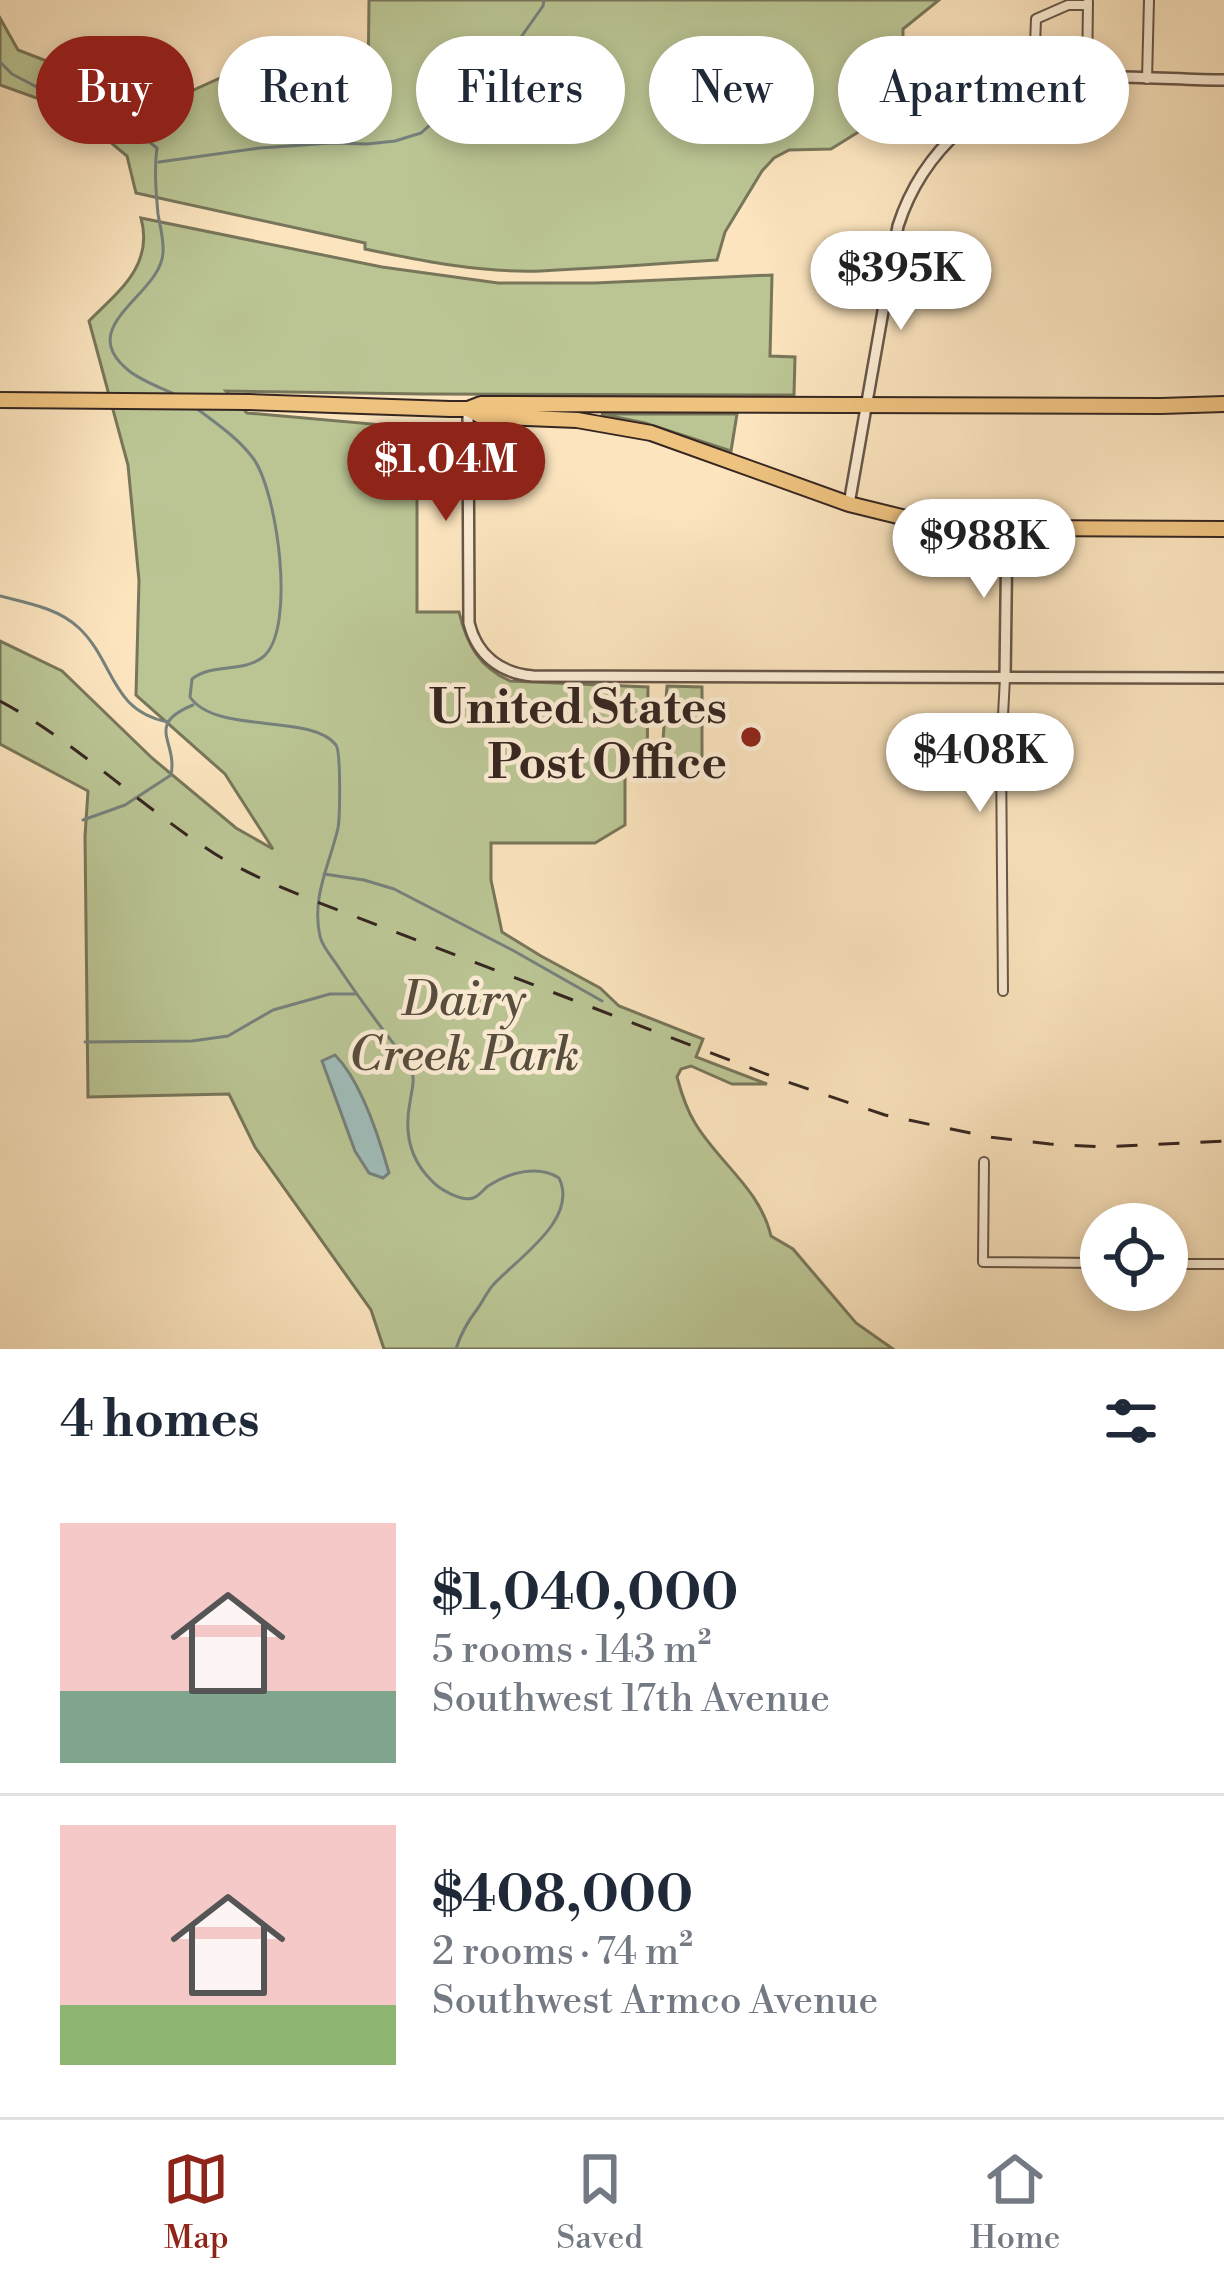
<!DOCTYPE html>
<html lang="en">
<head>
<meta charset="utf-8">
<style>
	:root { --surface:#fff; --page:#f6f6f7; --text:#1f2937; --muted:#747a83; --line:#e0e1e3; --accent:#8f2418 }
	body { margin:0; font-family:"Libre Bodoni",serif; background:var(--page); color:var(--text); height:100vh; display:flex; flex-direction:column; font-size:45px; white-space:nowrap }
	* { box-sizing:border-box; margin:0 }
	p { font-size:39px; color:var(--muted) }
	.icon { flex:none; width:66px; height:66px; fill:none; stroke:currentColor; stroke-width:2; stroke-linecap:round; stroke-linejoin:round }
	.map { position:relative; height:1349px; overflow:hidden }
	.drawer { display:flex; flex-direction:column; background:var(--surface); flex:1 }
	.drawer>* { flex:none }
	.guide { position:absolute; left:36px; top:36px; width:1152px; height:108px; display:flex; gap:24px }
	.tools { position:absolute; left:1080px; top:1203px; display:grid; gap:24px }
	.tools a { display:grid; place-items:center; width:108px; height:108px; border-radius:50%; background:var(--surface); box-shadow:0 6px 18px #0003; font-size:60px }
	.price { position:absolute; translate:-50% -102px; padding:0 27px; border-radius:42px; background:#fff; color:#222; font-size:39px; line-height:78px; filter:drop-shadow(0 3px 6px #0008) }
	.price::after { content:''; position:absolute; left:50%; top:72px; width:36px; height:27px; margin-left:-18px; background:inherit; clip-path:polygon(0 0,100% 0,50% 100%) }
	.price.selected { background:var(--accent); color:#fff }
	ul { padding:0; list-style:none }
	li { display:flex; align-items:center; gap:36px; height:300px; padding:0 60px }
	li+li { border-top:3px solid var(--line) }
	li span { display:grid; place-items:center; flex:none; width:336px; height:240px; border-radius:0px; color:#555 }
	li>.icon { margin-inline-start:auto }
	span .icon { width:144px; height:144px; fill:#fffc; stroke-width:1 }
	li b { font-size:51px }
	h2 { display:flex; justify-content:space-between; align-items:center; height:144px; padding:0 60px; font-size:51px }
	.chip { padding:0 42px; border-radius:54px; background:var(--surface); box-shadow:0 6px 18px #0003; font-size:42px; line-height:108px }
	.chip.selected { background:var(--accent); color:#fff }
	.tabs { display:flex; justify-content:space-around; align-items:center; height:168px; border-top:3px solid var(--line); background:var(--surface); font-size:33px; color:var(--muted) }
	.tabs a { display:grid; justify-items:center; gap:6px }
	.tabs .selected { color:var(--accent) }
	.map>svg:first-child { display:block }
</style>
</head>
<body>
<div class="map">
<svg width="1224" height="1349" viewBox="0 0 1224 1349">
	<rect width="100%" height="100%" fill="#fbe4be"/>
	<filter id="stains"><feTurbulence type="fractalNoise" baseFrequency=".00167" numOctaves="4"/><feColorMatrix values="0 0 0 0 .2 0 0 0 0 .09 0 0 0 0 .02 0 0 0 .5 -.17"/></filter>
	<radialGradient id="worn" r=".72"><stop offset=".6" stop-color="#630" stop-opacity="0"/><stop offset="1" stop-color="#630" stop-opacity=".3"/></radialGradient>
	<!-- green -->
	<path fill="#bbc594" stroke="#78765a" stroke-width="3" d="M369,0h570l-36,29v33h-18v13l91,1v11h30l-64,47 -82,-3 -29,18 -42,1 -15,8 -12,13 -37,61 -8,28c-59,4 -119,8 -176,11 -59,2 -119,-10 -176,-22v-6l-229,-50 -9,-37 -54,-45 -73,-26v-67l18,32 57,22 31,15 72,10 51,-23 22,3 52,20 47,-1 18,-7z
		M141,218l241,49 116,16h97l177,-8 -2,81 25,1 -1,38 -370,-1 -198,-3 21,22 170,15v184h42c8,33 20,55 51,69l138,6 -1,80h-22v58l-30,18h-104v37l11,52 39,24 59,32 19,18 84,33 -7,18 71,27h-35l-41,-18 -10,3 -4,8c4,15 10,33 18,46 24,40 65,66 76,113l22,13 63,74 37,26h-509l-13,-39 -116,-163 -26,-53 -141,3 -3,-261 3,-45 -88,-47v-103l62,30 90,87 84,70 37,21 -48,-75 -89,-79 3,-115 -11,-115 -39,-144c30,-30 65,-56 52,-103z
		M601,414h136l-6,37 -86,-28z
		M667,686l35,1v80h-41z"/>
	<!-- water -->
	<path fill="#a0bdb9" stroke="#76817c" stroke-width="3" d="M335,1055c26,26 44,82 54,118l-6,5 -14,-5 -14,-22 -33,-90z"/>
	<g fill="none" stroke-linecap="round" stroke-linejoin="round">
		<!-- stream -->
		<path stroke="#76817c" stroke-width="3" d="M0,62l12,12 40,21 73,28 32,25c-3,21 -1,44 1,66 2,12 6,26 5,38 -1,43 -90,73 -35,118 13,11 34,18 50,26
			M159,162l101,-14 72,-5 35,1 28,-3 26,-8 46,-41 12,-18 35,-27 29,-41 1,-6
			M196,408c20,15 42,30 57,50 24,32 44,171 10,199 -20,16 -51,6 -71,22l-2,18c26,38 122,16 146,48 5,7 4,72 2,83 -8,36 -27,69 -18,108 2,11 13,22 19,32 22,33 46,65 71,97 6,13 2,23 0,37 -6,30 -1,56 21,78 8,9 30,22 42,18 6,-2 10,-8 15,-12 20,-13 50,-22 71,-8 20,41 -41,80 -65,106 -7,7 -10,16 -16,24 -10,13 -17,24 -22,41
			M0,596c27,7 58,12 79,32 36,34 31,83 89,94
			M83,820l42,-15 46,-30c7,-34 -27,-50 22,-70
			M324,874l40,6 30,9 120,62 88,50
			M85,1042l107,-1 36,-5 45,-26 57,-16h25"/>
		<defs>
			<path id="minor" d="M986,76l21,2 10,16
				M1087,78l1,-76
				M1147,79l2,-79
				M1038,87l-4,-17 2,-51 32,-14h20
				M1003,991l-2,-239 4,-74
				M984,1162l-1,100 118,1
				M1167,1264h57"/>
			<path id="tertiary" d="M468,409l1,214c8,32 31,50 64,53l691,2
				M849,504l49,-278c24,-75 88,-134 167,-146 52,-7 107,0 159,0
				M1005,678l2,-150"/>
			<path id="trunk" d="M0,400l249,2 201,7h18l13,-5 680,2 63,-2
				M468,409l13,7 96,4 74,13 198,71 69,17 89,7 217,1"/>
		</defs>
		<!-- minor casing -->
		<use href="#minor" stroke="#675648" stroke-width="12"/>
		<!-- tertiary casing -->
		<use href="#tertiary" stroke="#675648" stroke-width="14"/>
		<!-- trunk casing -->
		<use href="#trunk" stroke="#362621" stroke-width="18"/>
		<!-- minor -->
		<use href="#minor" stroke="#fcedd5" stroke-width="8"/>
		<!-- tertiary -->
		<use href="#tertiary" stroke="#fcedd5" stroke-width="9"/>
		<!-- trunk -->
		<use href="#trunk" stroke="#eec27f" stroke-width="14"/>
		<!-- rail -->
		<path stroke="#362621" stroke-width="3" stroke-dasharray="21 21" stroke-linecap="butt" d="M0,701c76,41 139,104 212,151 31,20 66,34 100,48l467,179 106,36 104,22 61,7 53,3 121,-6"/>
	</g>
	<!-- markers -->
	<circle fill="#8f2418" stroke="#fcedd5" stroke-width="4.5" cx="751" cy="737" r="12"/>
	<g text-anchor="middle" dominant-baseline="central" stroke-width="9" stroke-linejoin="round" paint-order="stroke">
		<!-- poi labels -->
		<g font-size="48" font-weight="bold" fill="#362621" stroke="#fcedd5" text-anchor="end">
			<text x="727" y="709">United States<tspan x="727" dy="55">Post Office</tspan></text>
		</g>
		<!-- park labels -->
		<g font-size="48" font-style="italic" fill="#574e3e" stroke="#fcedd5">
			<text x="464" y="1001">Dairy<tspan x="464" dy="55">Creek Park</tspan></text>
		</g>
	</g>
	<rect width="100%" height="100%" filter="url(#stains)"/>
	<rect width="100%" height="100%" fill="url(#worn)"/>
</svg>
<div class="tools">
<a><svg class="icon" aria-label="locate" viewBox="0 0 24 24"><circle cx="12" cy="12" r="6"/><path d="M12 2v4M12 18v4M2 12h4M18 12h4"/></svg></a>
</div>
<b class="price" style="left:901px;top:333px">$395K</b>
<b class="price selected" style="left:446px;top:524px">$1.04M</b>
<b class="price" style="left:984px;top:601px">$988K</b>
<b class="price" style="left:980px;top:815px">$408K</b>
<div class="guide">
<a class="chip selected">Buy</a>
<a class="chip">Rent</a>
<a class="chip">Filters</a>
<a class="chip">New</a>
<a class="chip">Apartment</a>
</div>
</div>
<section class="drawer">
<h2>4 homes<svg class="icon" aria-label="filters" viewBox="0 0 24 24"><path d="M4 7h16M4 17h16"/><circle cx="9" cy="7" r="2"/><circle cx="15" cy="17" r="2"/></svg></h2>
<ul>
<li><span style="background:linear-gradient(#f6c9c9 70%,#7fa58c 0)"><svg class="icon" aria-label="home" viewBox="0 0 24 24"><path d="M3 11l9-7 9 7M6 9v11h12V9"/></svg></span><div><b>$1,040,000</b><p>5 rooms · 143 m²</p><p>Southwest 17th Avenue</p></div></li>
<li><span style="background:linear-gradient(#f6c9c9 75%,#8fb573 0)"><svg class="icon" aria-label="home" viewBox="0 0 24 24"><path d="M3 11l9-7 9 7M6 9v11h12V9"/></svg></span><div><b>$408,000</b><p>2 rooms · 74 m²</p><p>Southwest Armco Avenue</p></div></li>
</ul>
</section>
<nav class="tabs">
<a class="selected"><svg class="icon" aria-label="map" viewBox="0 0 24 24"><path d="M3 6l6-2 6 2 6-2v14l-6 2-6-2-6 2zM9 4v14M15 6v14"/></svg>Map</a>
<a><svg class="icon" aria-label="saved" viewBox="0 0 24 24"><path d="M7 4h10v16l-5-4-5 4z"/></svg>Saved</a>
<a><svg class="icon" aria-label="home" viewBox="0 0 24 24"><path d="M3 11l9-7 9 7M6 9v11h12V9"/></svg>Home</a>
</nav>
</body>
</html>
